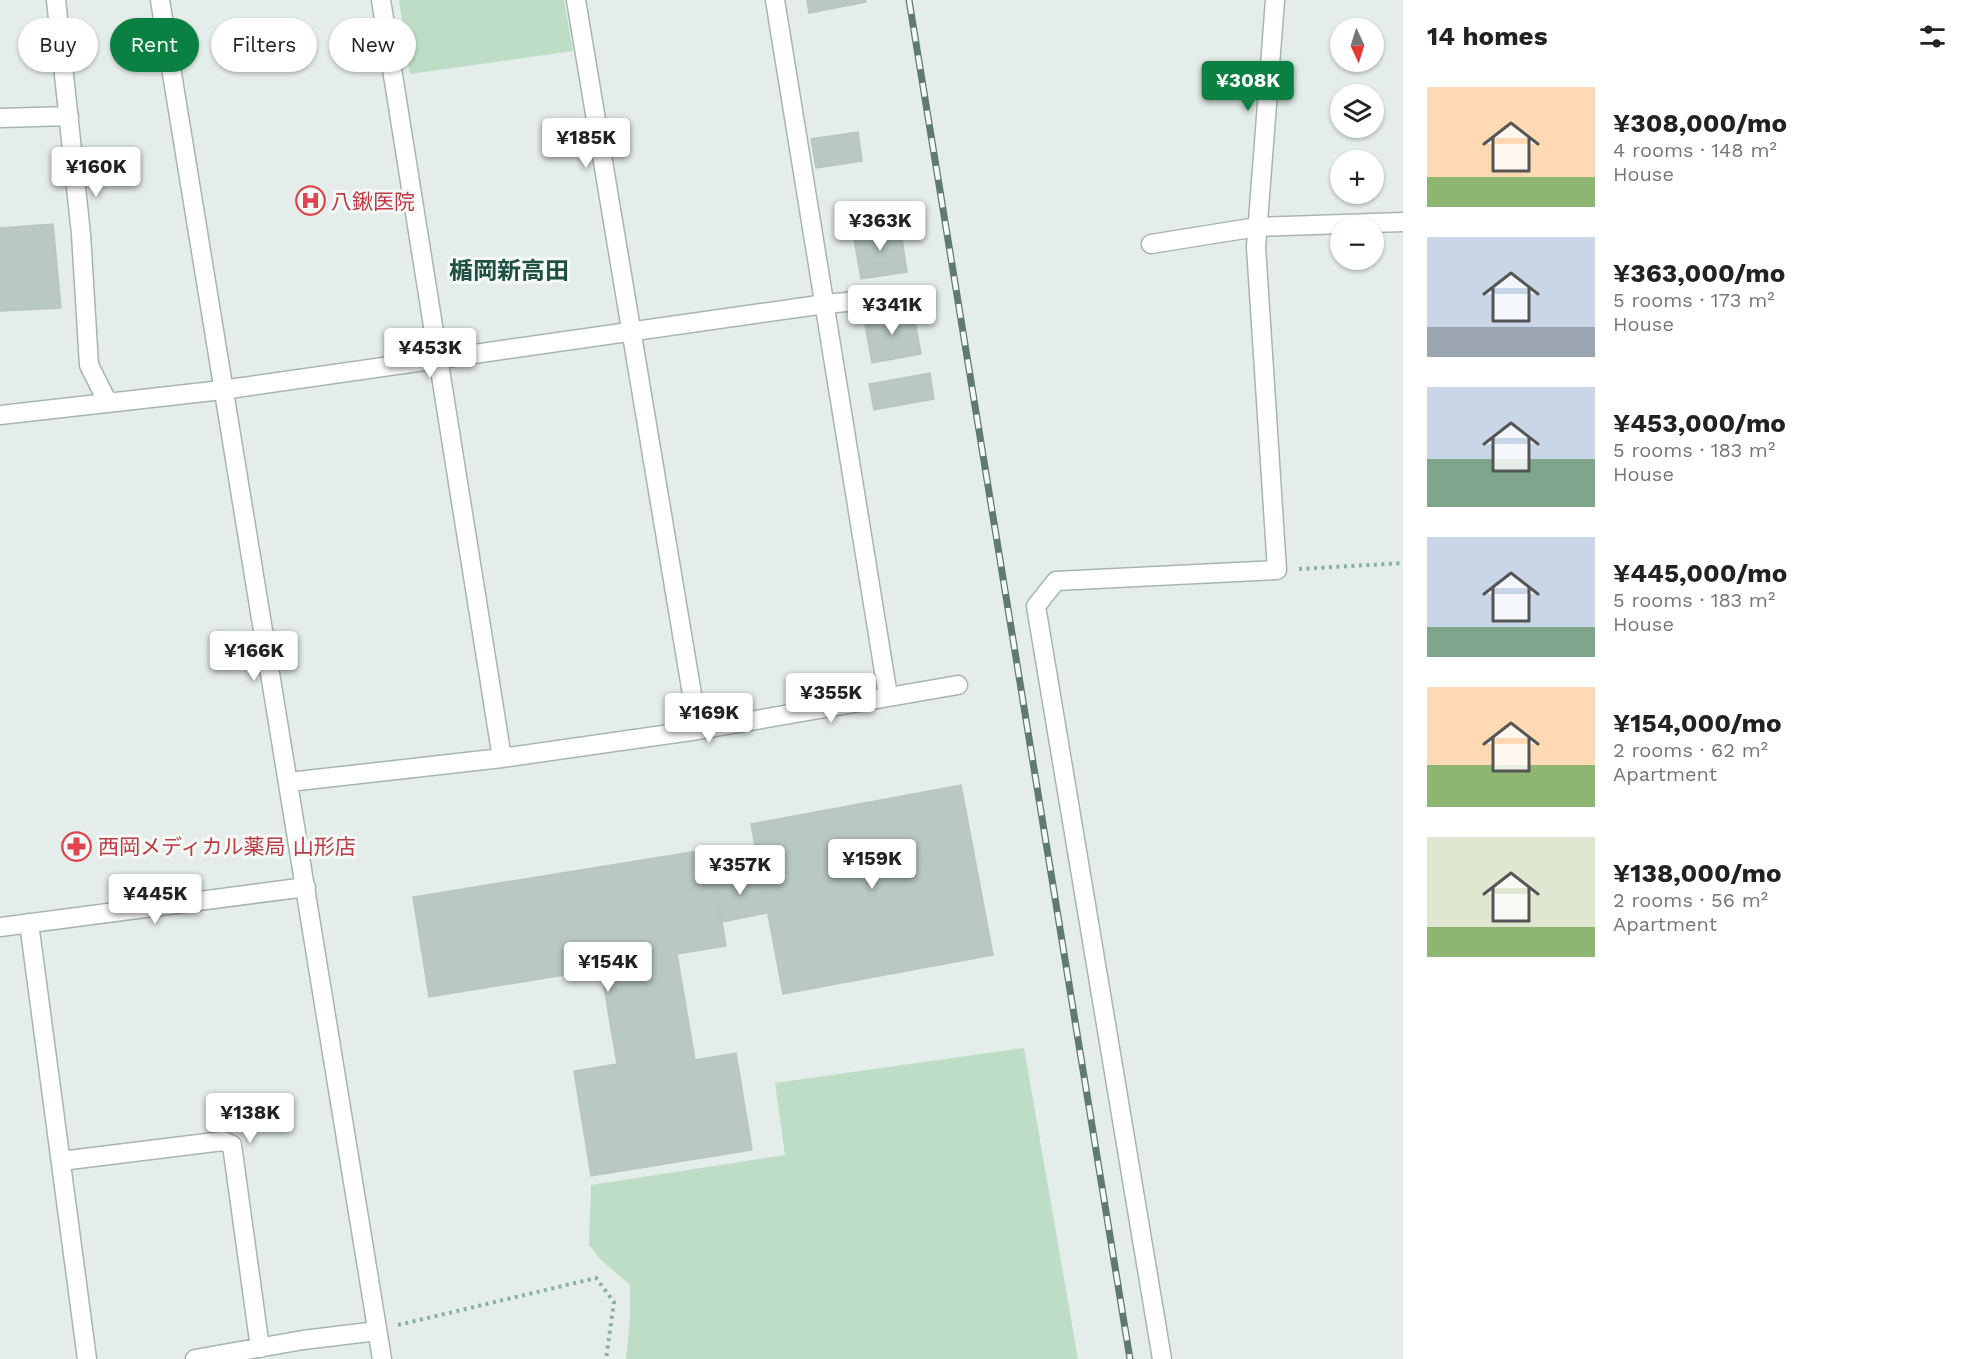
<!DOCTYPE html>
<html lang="en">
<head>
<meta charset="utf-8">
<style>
	:root { --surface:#fff; --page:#f2f2f2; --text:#222; --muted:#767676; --accent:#0b8043 }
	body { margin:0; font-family:"Work Sans","Noto Sans JP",sans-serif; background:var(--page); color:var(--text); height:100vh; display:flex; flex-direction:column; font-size:22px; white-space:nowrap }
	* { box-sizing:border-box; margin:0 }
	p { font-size:20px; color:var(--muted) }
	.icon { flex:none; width:33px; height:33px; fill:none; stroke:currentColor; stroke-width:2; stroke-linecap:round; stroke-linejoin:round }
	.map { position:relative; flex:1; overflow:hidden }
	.side { display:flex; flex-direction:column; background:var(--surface); width:570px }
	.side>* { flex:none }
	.top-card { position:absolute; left:18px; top:18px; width:570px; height:54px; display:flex; gap:12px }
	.needle { width:39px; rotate:176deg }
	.controls { position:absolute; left:1330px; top:18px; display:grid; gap:12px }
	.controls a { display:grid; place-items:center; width:54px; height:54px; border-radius:50%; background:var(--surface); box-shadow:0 2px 4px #0004; font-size:30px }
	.price { position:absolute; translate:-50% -51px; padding:0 14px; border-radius:6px; background:#fff; color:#222; font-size:20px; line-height:39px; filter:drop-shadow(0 2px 3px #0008) }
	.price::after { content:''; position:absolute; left:50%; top:36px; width:18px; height:14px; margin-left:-9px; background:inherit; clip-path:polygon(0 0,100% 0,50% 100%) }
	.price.selected { background:var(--accent); color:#fff }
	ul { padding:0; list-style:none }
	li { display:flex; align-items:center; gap:18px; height:150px; padding:0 24px }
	li span { display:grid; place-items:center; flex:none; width:168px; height:120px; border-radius:0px; color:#555 }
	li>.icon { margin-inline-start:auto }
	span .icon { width:72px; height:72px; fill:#fffc; stroke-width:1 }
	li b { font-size:26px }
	h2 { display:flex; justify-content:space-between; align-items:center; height:72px; padding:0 24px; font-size:26px }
	.pill { padding:0 21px; border-radius:27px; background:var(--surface); box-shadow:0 2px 4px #0004; font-size:21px; line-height:54px }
	.pill.selected { background:var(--accent); color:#fff }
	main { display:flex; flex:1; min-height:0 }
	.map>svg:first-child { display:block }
</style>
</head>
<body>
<main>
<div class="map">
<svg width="1403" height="1359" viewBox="0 0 1403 1359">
	<rect width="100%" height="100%" fill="#e4ede9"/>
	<!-- green -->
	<path fill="#beddc6" d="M399,0h165l9,51 -163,23z
		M1024,1048l54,311h-452l4,-41v-33l-30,-26 -11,-14 2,-60 194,-30 -10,-72z"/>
	<!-- building -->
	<path fill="#b9c8c2" stroke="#b7c7c0" stroke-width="1.5" d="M807,0h58l1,2 -57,11z
		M858,132l4,29 -46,7 -5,-29z
		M53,224l8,84 -61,3v-83z
		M900,226l7,46 -46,7 -8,-46z
		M913,310l8,44 -49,9 -8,-44z
		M930,373l4,26 -60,11 -5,-26z
		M961,785l32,170 -210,39 -32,-170z
		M710,849l16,97 -49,8 18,106 41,-7 16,97 -161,26 -17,-105 43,-7 -16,-95 -172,28 -16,-100z
		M759,869l8,44 -46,9 -7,-44z"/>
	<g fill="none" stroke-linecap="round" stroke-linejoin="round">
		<defs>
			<path id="minor" d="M56,0l25,234 8,131 19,38
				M381,0l121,758
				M775,0l113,696
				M0,118l69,-2
				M1151,244l106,-17 146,-5
				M0,415l222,-25 603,-86 85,-8
				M698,730l260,-45
				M289,782l213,-24 196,-28 -122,-730
				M29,923l58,436
				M0,927l306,-40
				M61,1161l162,-20 9,4 28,203
				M195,1359l108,-19 74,-9
				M1162,1359l-126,-753 20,-25 221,-11 -21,-323 19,-247"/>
			<path id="tertiary" d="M160,0l222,1359"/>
		</defs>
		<!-- minor casing -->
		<use href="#minor" stroke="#a7b5b0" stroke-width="21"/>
		<!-- tertiary casing -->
		<use href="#tertiary" stroke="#a7b5b0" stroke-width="21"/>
		<!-- path -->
		<path stroke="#86b0a2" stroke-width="4" stroke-dasharray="3 4.5" stroke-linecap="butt" d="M1299,569l104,-6
			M398,1325l198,-47 18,24 -8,57"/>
		<!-- minor -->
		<use href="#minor" stroke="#fff" stroke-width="18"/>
		<!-- tertiary -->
		<use href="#tertiary" stroke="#fff" stroke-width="18"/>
		<defs>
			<path id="rail" d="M909,0l221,1359"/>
		</defs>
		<!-- rail casing -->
		<use href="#rail" stroke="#5f7a72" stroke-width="7"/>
		<!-- rail -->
		<use href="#rail" stroke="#f5faf7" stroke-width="4.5" stroke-dasharray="14" stroke-linecap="butt"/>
	</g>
	<!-- icons -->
	<defs>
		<symbol id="hospital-ring" viewBox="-11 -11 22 22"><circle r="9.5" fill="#f5faf7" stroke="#e0444e" stroke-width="1.5"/><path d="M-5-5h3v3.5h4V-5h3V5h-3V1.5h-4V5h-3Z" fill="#e0444e"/></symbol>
		<symbol id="pharmacy-ring" viewBox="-11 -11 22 22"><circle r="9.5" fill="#f5faf7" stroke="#e0444e" stroke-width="1.5"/><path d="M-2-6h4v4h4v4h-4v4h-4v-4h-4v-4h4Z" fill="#e0444e"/></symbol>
	</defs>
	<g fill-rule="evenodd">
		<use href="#hospital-ring" x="294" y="184" width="33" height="33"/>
		<use href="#pharmacy-ring" x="60" y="830" width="33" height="33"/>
	</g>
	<g text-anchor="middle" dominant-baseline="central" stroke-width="6" stroke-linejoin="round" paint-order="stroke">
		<!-- health labels -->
		<g font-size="21" fill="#be3a42" stroke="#f5faf7" text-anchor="start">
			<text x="331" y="201">八鍬医院</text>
			<text x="98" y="846">西岡メディカル薬局 山形店</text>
		</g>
		<!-- quarter labels -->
		<g font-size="24" font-weight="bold" fill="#205044" stroke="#f5faf7">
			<text x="509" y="271">楯岡新高田</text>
		</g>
	</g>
</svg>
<div class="controls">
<a><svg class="needle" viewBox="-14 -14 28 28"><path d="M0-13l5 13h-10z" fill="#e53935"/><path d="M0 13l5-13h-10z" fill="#767676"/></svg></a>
<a><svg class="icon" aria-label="layers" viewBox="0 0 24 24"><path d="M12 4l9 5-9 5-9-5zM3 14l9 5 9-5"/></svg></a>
<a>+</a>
<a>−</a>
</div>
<b class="price selected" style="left:1248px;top:112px">¥308K</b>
<b class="price" style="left:586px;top:169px">¥185K</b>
<b class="price" style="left:96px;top:198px">¥160K</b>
<b class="price" style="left:880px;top:252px">¥363K</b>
<b class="price" style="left:892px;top:336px">¥341K</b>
<b class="price" style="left:430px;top:379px">¥453K</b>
<b class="price" style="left:254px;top:682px">¥166K</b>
<b class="price" style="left:831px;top:724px">¥355K</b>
<b class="price" style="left:709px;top:744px">¥169K</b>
<b class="price" style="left:872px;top:890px">¥159K</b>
<b class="price" style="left:740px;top:896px">¥357K</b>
<b class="price" style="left:155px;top:925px">¥445K</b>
<b class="price" style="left:608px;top:993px">¥154K</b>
<b class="price" style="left:250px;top:1144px">¥138K</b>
<div class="top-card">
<a class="pill">Buy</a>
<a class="pill selected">Rent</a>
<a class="pill">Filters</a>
<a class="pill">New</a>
</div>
</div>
<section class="side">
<h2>14 homes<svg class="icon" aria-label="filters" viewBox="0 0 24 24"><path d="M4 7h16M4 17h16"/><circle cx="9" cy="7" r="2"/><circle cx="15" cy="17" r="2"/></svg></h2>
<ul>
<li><span style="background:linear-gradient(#ffd9b3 75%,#8fb573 0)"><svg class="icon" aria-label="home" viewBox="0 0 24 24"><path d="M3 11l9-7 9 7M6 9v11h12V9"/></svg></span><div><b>¥308,000/mo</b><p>4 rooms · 148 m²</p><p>House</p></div></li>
<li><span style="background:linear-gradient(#c9d6e8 75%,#9aa5b1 0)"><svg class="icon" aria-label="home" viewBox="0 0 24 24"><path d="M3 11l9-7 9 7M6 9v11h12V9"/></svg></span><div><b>¥363,000/mo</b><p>5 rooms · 173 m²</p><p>House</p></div></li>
<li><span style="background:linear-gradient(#c9d6e8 60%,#7fa58c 0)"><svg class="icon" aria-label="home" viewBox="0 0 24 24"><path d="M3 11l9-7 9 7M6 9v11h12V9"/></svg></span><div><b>¥453,000/mo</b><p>5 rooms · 183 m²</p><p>House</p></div></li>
<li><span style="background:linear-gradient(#c9d6e8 75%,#7fa58c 0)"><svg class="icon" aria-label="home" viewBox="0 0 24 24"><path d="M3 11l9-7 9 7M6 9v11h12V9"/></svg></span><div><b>¥445,000/mo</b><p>5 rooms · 183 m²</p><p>House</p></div></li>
<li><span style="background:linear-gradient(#ffd9b3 65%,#8fb573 0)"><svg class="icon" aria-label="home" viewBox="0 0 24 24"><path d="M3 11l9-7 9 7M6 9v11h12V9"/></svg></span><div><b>¥154,000/mo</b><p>2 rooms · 62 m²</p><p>Apartment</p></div></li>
<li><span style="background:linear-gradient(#dfe7d0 75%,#8fb573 0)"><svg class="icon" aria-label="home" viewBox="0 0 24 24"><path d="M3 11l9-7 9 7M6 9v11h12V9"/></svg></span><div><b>¥138,000/mo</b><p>2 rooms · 56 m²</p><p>Apartment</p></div></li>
</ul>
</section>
</main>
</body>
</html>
